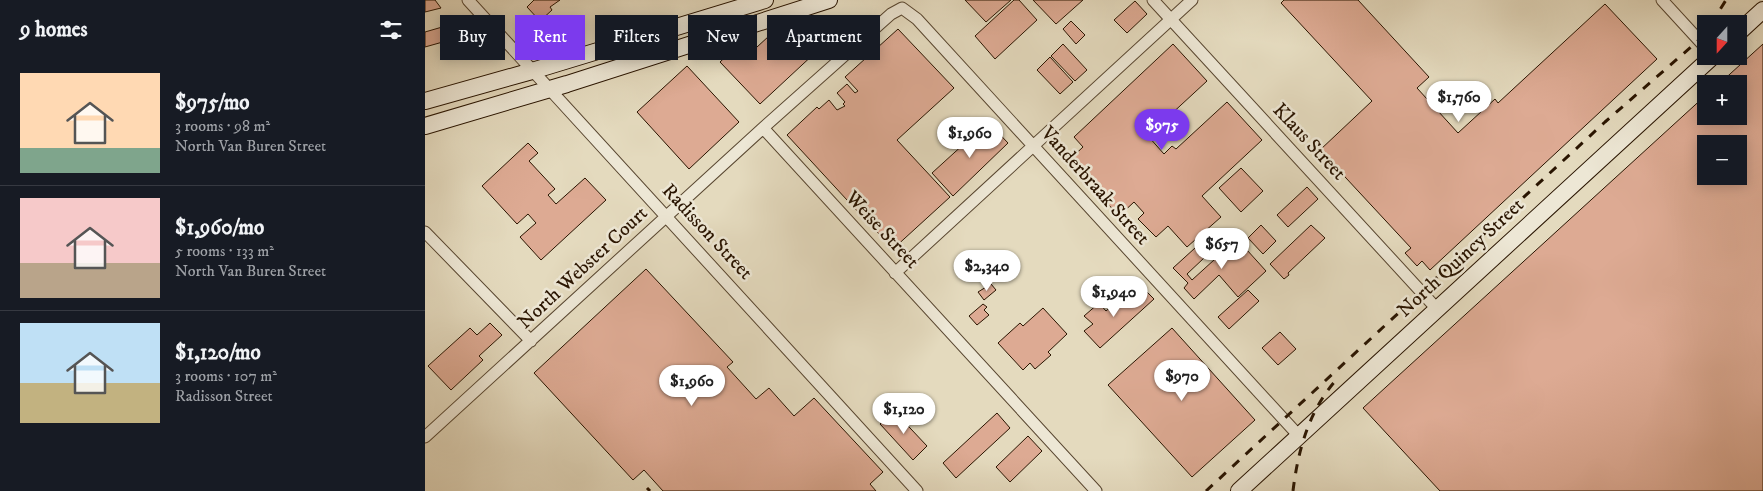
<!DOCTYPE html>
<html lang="en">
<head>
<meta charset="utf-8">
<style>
	:root { --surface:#171b24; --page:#242831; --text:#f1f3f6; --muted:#9ea1a6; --line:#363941; --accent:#7c3aed }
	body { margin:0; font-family:"IM FELL DW Pica",serif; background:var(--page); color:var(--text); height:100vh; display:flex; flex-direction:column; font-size:19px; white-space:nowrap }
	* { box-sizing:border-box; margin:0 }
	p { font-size:16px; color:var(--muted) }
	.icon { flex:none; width:28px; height:28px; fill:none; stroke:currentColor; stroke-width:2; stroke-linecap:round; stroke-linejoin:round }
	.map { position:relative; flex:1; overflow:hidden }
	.details { display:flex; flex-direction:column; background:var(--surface); width:425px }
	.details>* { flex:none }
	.guide { position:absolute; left:15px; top:15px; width:475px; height:45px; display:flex; gap:10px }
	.needle { width:32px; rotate:201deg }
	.buttons { position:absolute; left:1272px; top:15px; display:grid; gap:10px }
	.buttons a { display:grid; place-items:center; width:50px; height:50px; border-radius:0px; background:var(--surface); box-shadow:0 2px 12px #0003; font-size:25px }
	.price { position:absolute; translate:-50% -42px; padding:0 11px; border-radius:18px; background:#fff; color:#222; font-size:16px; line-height:32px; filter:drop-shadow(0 1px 2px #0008) }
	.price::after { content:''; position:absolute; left:50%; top:30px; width:15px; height:11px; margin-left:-8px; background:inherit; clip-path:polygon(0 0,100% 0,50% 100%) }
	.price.current { background:var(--accent); color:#fff }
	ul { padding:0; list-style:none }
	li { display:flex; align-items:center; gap:15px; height:125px; padding:0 20px }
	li+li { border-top:1px solid var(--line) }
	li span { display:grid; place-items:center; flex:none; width:140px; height:100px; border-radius:0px; color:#555 }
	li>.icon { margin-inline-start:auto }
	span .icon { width:60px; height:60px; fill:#fffc; stroke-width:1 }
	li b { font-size:21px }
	h2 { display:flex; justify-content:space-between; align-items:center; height:60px; padding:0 20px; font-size:21px }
	.chip { padding:0 18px; border-radius:0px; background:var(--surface); box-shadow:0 2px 12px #0003; font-size:18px; line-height:45px }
	.chip.current { background:var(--accent); color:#fff }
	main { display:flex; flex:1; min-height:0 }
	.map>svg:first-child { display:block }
</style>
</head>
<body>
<main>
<section class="details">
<h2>9 homes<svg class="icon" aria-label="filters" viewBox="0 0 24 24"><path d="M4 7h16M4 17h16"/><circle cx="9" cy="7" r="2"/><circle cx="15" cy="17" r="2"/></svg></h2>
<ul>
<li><span style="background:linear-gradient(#ffd9b3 75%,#7fa58c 0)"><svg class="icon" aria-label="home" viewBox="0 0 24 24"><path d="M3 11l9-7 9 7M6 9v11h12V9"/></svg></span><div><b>$975/mo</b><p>3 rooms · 98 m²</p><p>North Van Buren Street</p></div></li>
<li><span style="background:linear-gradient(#f6c9c9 65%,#b9a48a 0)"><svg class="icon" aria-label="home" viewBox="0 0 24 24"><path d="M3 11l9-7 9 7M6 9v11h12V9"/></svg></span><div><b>$1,960/mo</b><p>5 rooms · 133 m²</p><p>North Van Buren Street</p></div></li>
<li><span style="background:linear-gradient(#bfe0f5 60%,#c2b280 0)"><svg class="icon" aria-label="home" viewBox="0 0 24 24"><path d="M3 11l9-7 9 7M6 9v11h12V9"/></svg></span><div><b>$1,120/mo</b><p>3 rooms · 107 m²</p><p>Radisson Street</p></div></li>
</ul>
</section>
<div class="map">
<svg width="1338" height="491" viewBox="0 0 1338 491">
	<rect width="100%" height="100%" fill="#e4dabe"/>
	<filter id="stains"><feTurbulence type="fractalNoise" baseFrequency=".004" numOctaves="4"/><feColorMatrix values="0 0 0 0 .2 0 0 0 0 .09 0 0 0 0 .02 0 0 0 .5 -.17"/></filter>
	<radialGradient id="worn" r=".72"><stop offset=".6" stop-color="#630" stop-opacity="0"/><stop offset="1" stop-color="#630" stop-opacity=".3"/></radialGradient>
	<!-- building -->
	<path fill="#ddaa93" stroke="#291400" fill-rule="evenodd" d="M0,0h10l6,8 -16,4z
		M109,0h26l-10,7 2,3 -12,11 -13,-14z
		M540,0h46l-25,22z
		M589,0h5l18,20 -42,39 -20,-23z
		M608,0h50l-27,24z
		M859,0h74l71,77 -12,11 41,45 37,-34 3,4 107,-99 52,55 -227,211 -8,-9 -5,5 -12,-13 6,-5 -91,-98 52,-49 -91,-98z
		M710,1l12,13 -20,19 -13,-13z
		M646,21l14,14 -9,9 -13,-15z
		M394,22l2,9 9,8 -70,65 -40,-42 15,-14 18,-6 4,5 12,-11 5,-1 4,4 7,-6z
		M31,23l8,13 -39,11v-15z
		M473,29l56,59 -57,52 53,57 -57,52 -27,-29 2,-2 -7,-7 -2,2 -72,-78 30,-28 2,2 10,-9 8,10 8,-4 -2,-2 2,-2 -8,-9 10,-9 8,9 3,-2 -13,-14z
		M638,44l24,26 -12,11 -24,-25z
		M748,44l34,37 -39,36 7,8 -7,6 -6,-8 -14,13 16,18 8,-8 4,3 51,-47 35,38 -60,56 19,21 -34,30 -19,-21 -12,11 -18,-18 6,-6 -10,-11 -15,14 -51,-55 15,-14 -9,-10z
		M1338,44v447h-323l-77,-83 343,-313v21h33v-32h-20zM1281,144h33v32h-33z
		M625,57l23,25 -13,12 -23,-24z
		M262,66l52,56 -50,47 -52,-57z
		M563,122l20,21 -55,53 -21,-23z
		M103,143l10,10 -9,8 26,28 -7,6 8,9 29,-26 21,22 -65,60 -21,-23 16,-14 -8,-9 -11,10 -35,-38z
		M816,168l22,23 -22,21 -22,-24z
		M882,187l11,12 -30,28 -11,-12z
		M836,225l15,16 -13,13 -15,-16z
		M886,225l14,13 -37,35 1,2 -5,4 -14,-15z
		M812,239l29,32 -28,26 -19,-22 -25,24 -10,-11 4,-5 -15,-15 22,-20 9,10 -17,16 5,6z
		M221,269l87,93 -6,5 29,32 13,-11 25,28 20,-18 69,74 -13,12 6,7h-213l-19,-21 -11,10 -99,-107z
		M566,284l5,6 -12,10 -6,-8z
		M823,290l11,11 -30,28 -11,-12z
		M721,291l8,8 -54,49 -16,-17 9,-7 -9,-8 15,-13 7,8 19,-17 7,9z
		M558,304l4,3 -3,3 5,5 -12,10 -8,-9z
		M618,308l24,26 -19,18 3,3 -16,14 -5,-6 -7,7 -25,-27 22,-20 3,3z
		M65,323l12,12 -23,21 4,4 -32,30 -23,-24 42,-38 7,7z
		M747,328l83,92 -63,57 -84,-92z
		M855,332l16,17 -18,16 -16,-17z
		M469,411l33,35 -14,14 -33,-36z
		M572,413l13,15 -54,50 -13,-15z
		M603,436l14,15 -32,31 -14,-15z"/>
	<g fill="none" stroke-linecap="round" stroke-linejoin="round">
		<defs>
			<path id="street" d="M43,0l449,491
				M728,0l284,309
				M1237,0l44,48
				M338,128l333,363
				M0,232l106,109
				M470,273l297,-273
				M0,437l338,-309 128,-114 11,-6 15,11 382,417"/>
			<path id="secondary" d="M1314,32l24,-22
				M0,101l107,-30 233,-71
				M0,126l142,-42 262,-84
				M814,491l474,-435"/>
		</defs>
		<!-- street casing -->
		<use href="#street" stroke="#584630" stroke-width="13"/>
		<!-- secondary casing -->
		<use href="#secondary" stroke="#291400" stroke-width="18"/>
		<!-- street -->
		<use href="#street" stroke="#ede7d5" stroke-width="11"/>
		<!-- secondary -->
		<use href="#secondary" stroke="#ede7d5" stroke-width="16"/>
		<!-- rail -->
		<path stroke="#291400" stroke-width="3" stroke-dasharray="9 9" stroke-linecap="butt" d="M1286,24l15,-24
			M222,488l3,3
			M781,491l399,-369 94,-82 7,-10
			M868,491c5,-41 16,-81 44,-112"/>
	</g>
	<g text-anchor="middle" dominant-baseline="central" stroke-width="5" stroke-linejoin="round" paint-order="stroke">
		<!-- street labels -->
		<g font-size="20" fill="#291400" stroke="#ede7d5">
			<text transform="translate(884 142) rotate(47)">Klaus Street</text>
			<text transform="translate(670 186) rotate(48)">Vanderbraak Street</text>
			<text transform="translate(457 230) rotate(47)">Weise Street</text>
			<text transform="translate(282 232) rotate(47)">Radisson Street</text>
			<text transform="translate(1036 258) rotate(-43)">North Quincy Street</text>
			<text transform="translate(158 268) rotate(-43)">North Webster Court</text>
		</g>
	</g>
	<rect width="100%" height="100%" filter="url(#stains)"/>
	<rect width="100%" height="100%" fill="url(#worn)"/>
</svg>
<div class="buttons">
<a><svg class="needle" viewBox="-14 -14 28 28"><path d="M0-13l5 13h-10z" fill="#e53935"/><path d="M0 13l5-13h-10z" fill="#9ea1a6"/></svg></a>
<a>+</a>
<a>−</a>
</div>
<b class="price" style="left:1034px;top:123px">$1,760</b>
<b class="price current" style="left:737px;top:151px">$975</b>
<b class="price" style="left:545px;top:159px">$1,960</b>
<b class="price" style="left:797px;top:270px">$657</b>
<b class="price" style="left:562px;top:292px">$2,340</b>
<b class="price" style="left:689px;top:318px">$1,940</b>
<b class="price" style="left:757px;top:402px">$970</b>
<b class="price" style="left:267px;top:407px">$1,960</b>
<b class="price" style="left:479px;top:435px">$1,120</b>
<div class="guide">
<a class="chip">Buy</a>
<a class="chip current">Rent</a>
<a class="chip">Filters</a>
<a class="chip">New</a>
<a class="chip">Apartment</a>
</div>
</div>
</main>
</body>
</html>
